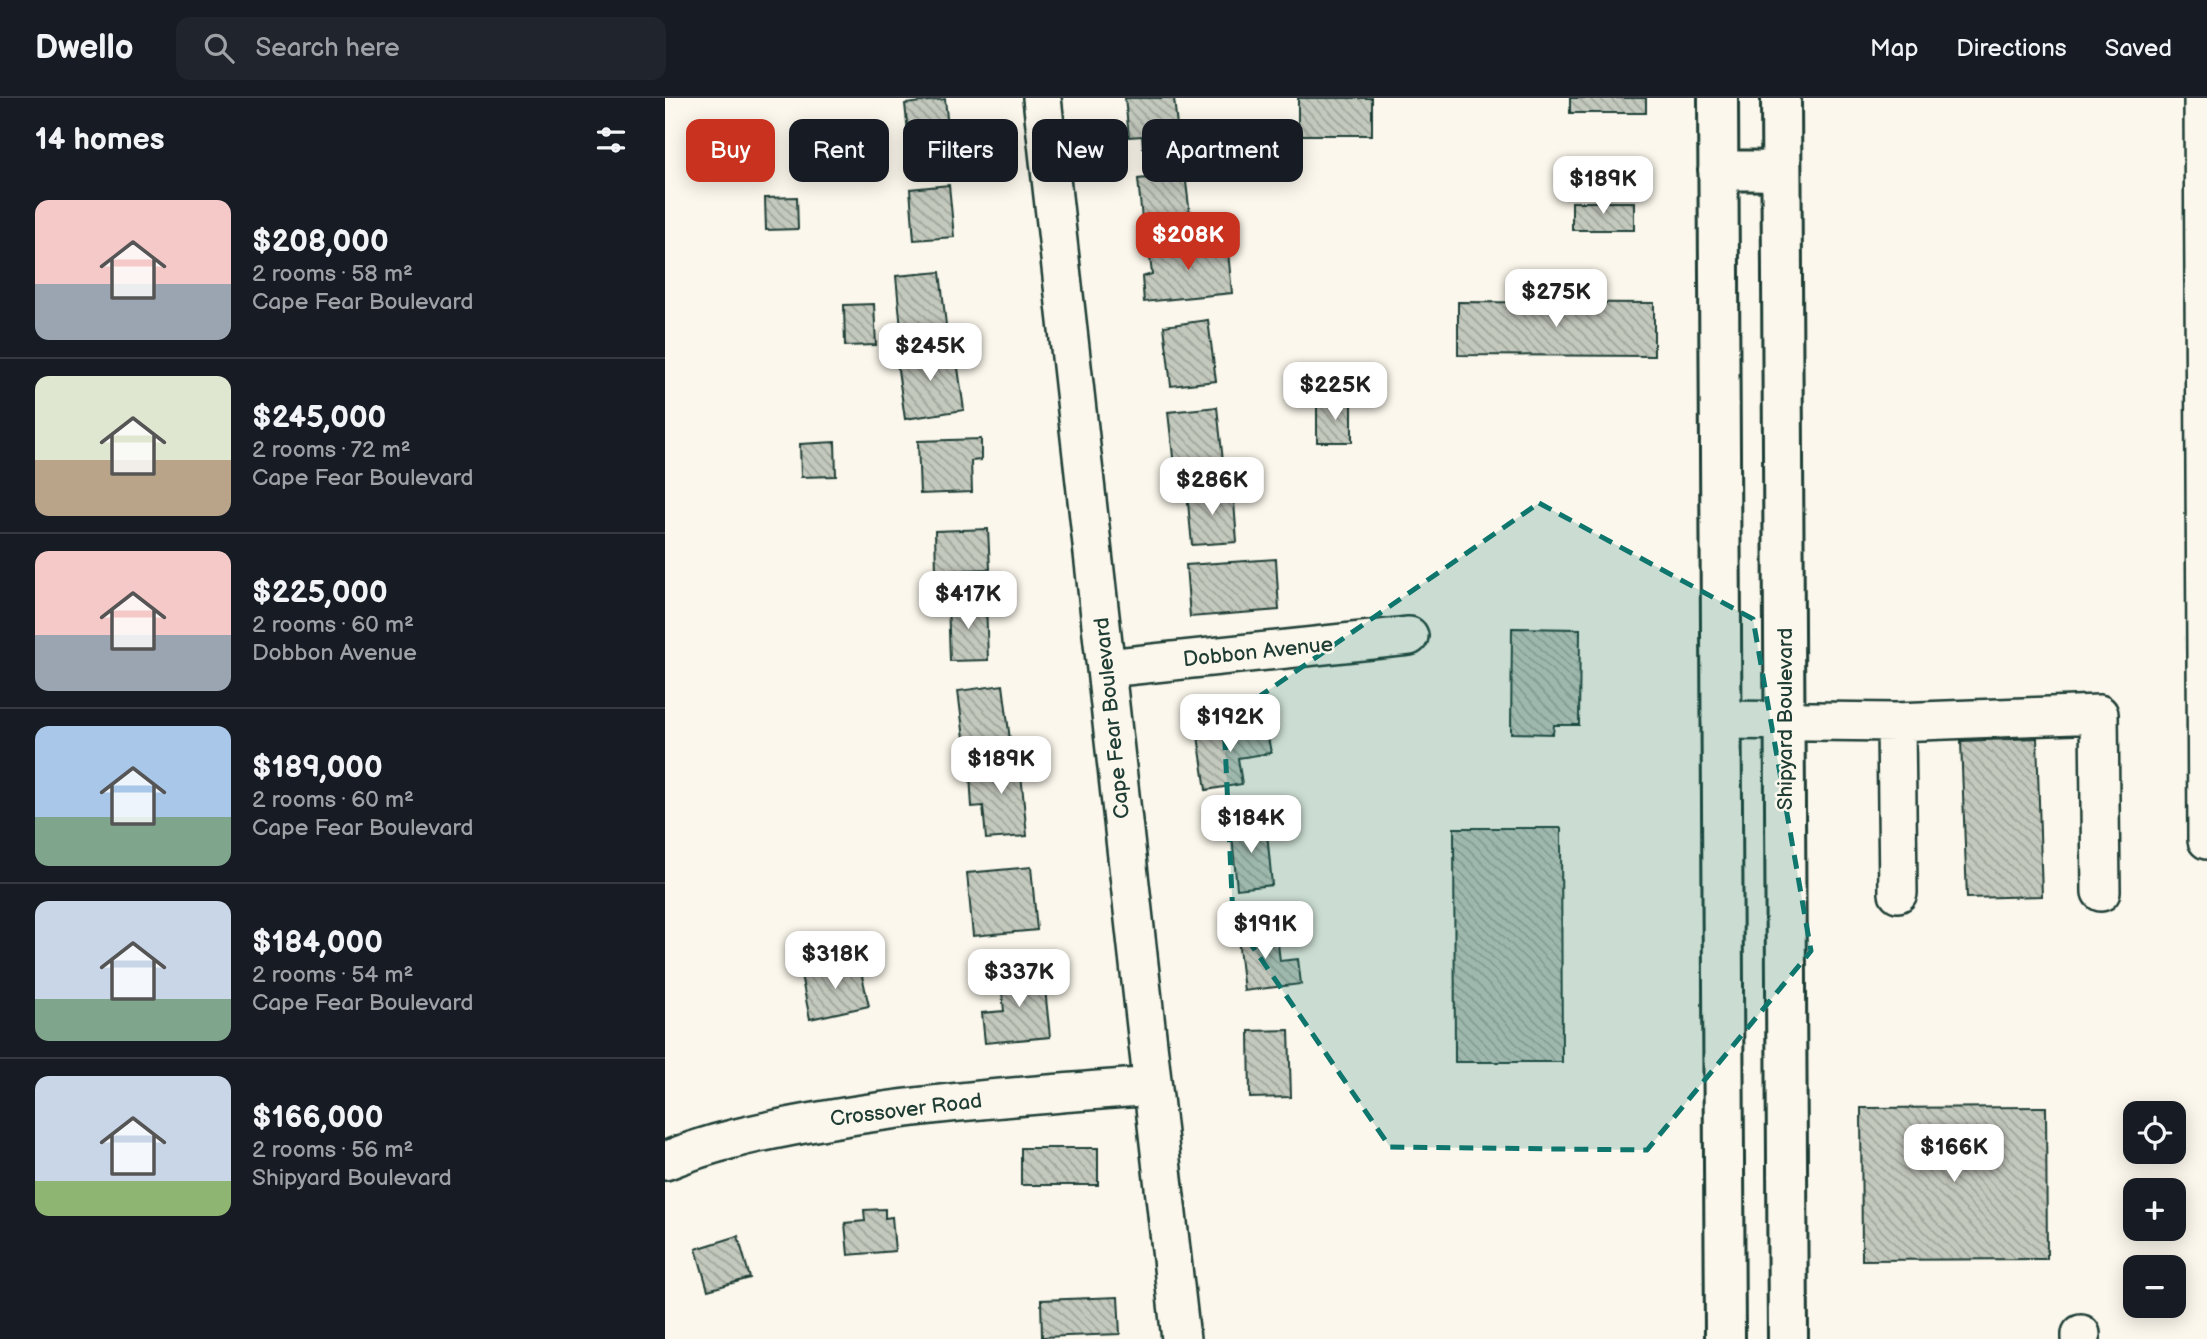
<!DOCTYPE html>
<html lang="en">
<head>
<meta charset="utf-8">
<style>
	:root { --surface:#171b24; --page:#20242c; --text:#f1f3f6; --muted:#9ea1a6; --line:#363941; --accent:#c8321e }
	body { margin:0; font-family:"Balsamiq Sans",sans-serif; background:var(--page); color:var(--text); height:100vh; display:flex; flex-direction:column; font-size:26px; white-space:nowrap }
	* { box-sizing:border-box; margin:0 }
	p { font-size:23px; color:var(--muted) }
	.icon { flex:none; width:38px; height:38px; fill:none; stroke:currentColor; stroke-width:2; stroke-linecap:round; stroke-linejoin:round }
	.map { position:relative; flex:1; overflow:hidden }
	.drawer { display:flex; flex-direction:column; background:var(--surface); width:665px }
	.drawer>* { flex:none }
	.top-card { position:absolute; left:21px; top:21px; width:665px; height:63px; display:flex; gap:14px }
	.fabs { position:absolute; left:1458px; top:1003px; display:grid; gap:14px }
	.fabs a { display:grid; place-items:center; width:63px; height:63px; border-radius:14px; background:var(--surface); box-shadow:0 4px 18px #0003; font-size:35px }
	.price { position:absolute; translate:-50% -60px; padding:0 16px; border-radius:14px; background:#fff; color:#222; font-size:23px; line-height:46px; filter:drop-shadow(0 2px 4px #0008) }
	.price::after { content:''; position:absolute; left:50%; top:42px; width:21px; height:16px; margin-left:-10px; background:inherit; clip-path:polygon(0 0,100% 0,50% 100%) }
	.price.on { background:var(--accent); color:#fff }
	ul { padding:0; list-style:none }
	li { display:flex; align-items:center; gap:21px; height:175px; padding:0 35px }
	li+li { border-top:2px solid var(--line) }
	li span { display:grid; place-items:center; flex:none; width:196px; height:140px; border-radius:14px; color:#555 }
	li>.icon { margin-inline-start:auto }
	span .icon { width:84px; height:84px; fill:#fffc; stroke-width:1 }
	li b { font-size:30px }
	h2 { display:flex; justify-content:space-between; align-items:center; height:84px; padding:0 35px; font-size:30px }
	.chip { padding:0 24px; border-radius:14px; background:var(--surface); box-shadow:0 4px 18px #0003; font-size:24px; line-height:63px }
	.chip.on { background:var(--accent); color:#fff }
	header { display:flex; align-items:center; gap:42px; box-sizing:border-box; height:98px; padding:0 35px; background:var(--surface); border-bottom:2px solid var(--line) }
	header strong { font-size:33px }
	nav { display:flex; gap:38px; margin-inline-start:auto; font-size:24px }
	.search { width:490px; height:63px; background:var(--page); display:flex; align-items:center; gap:18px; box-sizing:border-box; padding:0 24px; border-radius:14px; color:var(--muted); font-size:26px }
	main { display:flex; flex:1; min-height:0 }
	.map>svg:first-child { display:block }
</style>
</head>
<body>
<header>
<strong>Dwello</strong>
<div class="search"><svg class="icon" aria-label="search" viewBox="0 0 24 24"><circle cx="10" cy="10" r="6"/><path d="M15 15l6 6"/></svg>Search here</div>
<nav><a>Map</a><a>Directions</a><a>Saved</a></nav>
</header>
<main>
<section class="drawer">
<h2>14 homes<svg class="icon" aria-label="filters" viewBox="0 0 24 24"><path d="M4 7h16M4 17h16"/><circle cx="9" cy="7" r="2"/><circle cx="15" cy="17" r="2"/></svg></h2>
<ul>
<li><span style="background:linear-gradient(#f6c9c9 60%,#9aa5b1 0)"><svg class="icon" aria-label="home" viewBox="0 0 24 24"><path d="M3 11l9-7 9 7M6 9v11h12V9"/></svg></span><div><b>$208,000</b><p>2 rooms · 58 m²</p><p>Cape Fear Boulevard</p></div></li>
<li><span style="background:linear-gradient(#dfe7d0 60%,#b9a48a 0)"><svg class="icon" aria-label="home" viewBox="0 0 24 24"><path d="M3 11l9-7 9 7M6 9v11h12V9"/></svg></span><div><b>$245,000</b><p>2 rooms · 72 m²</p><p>Cape Fear Boulevard</p></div></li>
<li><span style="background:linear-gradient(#f6c9c9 60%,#9aa5b1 0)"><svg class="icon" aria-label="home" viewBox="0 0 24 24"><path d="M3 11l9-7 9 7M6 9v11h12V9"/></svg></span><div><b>$225,000</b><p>2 rooms · 60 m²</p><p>Dobbon Avenue</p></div></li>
<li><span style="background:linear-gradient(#a9c7e8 65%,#7fa58c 0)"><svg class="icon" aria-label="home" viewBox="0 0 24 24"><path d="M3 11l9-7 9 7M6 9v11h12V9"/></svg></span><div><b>$189,000</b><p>2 rooms · 60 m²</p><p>Cape Fear Boulevard</p></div></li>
<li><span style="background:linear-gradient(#c9d6e8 70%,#7fa58c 0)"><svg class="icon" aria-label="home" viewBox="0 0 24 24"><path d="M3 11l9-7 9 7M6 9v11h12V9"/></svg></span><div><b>$184,000</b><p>2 rooms · 54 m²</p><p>Cape Fear Boulevard</p></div></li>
<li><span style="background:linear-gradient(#c9d6e8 75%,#8fb573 0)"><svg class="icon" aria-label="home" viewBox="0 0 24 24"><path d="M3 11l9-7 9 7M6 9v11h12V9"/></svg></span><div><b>$166,000</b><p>2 rooms · 56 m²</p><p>Shipyard Boulevard</p></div></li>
</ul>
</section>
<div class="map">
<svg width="1542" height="1241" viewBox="0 0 1542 1241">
	<defs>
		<pattern id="building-back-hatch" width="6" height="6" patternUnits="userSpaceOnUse" patternTransform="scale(1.75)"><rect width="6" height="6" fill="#c4c9be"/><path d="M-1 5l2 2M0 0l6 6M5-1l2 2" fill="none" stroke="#9fa49b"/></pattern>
	</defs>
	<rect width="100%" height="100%" fill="#fbf7ec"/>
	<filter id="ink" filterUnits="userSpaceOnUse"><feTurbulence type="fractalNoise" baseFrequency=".0143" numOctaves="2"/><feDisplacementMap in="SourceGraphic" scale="14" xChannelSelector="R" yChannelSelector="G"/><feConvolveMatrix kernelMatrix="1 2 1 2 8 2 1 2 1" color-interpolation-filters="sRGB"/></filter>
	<g filter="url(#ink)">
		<!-- building -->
		<path fill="url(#building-back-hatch)" stroke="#1f3d34" stroke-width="2" d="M460,0h49l5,47 -36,3 -1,-12 -13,1z
			M633,0h74v37h-74z
			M905,0h76v15h-76z
			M280,1l7,66 -40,5 -7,-66z
			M181,38l2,38 -42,3 -2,-38z
			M520,76l6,49 -48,6 -5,-50z
			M284,87l5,52 -40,3 -4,-51z
			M132,99l1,32 -32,1 -1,-32z
			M907,104h62v28h-62z
			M562,143l5,52 -88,9 -2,-25 10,-3 -3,-25z
			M275,174l7,62 -45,5 -6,-63z
			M793,204l196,1v53l-196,-1z
			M209,206l2,41 -31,1 -1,-41z
			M543,222l8,61 -45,5 -7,-60z
			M290,249l9,63 -59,9 -9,-63z
			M652,303h35v41h-35z
			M552,309l6,54 -49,5 -6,-54z
			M316,341v21l-10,1 1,31 -52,2 -2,-53z
			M170,344l1,34 -35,1 -1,-33z
			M568,390l4,54 -45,3 -5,-53z
			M323,431l2,40 -54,2 -1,-40z
			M611,461l3,51 -89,7 -4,-52z
			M283,503h38l2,59 -38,1z
			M847,530l68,1 -1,96h-25l-1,9 -42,-1z
			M338,587l7,55 -45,6 -7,-55z
			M601,628l5,27 -33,5 4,26 -36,6 -8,-54z
			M1372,640l5,158 -75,2 -6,-157z
			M354,655l8,83 -41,3 -3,-33 -11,1 -2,-32 15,-1 -1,-18z
			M601,724l6,63 -35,4 -6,-64z
			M789,730h107l1,234h-107z
			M366,769l6,63 -64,6 -6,-63z
			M611,828l4,35 18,-2 3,25 -57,7 -7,-61z
			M194,865l10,43 -59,13 -9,-44z
			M378,871l7,68 -65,6 -3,-30 22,-2 -4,-37z
			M624,932l2,67 -41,1 -1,-67z
			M1381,1009l1,152 -185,1 -1,-152z
			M356,1050h77v37h-77z
			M220,1111v9l7,-1 3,34 -47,4 -3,-32 20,-2 -1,-11z
			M73,1138l12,42 -42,12 -12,-41z
			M453,1199l2,37 -78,3 -1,-37z"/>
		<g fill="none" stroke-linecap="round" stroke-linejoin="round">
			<defs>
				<path id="minor" d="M377,0l139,1241
					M1538,0l4,742
					M442,570l302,-32
					M1056,622l175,2 203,-8 2,178
					M1231,624l2,171
					M0,1063c46,-19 95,-29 144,-38 113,-21 228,-28 343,-37
					M1416,1241v-5"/>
				<path id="major" d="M1053,0l7,1241
					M1116,0l7,1241
					M1053,72l63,1"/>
			</defs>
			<!-- minor casing -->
			<use href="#minor" stroke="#1f3d34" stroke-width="42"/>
			<!-- major casing -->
			<use href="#major" stroke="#1f3d34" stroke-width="44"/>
			<!-- minor -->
			<use href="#minor" stroke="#fbf7ec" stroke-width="37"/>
			<!-- major -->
			<use href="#major" stroke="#fbf7ec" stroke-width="38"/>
		</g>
	</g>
	<!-- marked area -->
	<path fill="#0f766e" fill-opacity="0.2" stroke="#0f766e" stroke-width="5" stroke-dasharray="14 9" stroke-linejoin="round" d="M874,405l214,116 58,332 -164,199 -257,-3 -157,-229 -9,-197z"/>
	<g text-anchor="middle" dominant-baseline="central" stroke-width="5" stroke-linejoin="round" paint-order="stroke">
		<!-- street labels -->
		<g font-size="21" fill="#1f3d34" stroke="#fbf7ec">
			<text transform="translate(593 554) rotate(-6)">Dobbon Avenue</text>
			<text transform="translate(447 620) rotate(-96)">Cape Fear Boulevard</text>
			<text transform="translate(1120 621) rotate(-90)">Shipyard Boulevard</text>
			<text transform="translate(241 1012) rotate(-7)">Crossover Road</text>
		</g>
	</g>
</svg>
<div class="fabs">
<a><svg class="icon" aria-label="locate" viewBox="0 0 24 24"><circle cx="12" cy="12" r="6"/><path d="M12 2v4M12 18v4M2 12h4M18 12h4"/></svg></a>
<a>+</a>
<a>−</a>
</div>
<b class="price" style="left:938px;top:118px">$189K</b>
<b class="price on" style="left:523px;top:174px">$208K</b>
<b class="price" style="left:891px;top:231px">$275K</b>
<b class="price" style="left:265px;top:285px">$245K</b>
<b class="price" style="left:670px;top:324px">$225K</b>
<b class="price" style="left:547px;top:419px">$286K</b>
<b class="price" style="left:303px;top:533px">$417K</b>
<b class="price" style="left:565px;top:656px">$192K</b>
<b class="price" style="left:336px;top:698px">$189K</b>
<b class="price" style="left:586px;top:757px">$184K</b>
<b class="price" style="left:600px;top:863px">$191K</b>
<b class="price" style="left:170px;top:893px">$318K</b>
<b class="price" style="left:354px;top:911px">$337K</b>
<b class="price" style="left:1289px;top:1086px">$166K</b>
<div class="top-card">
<a class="chip on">Buy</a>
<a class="chip">Rent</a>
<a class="chip">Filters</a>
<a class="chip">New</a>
<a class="chip">Apartment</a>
</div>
</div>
</main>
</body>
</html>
